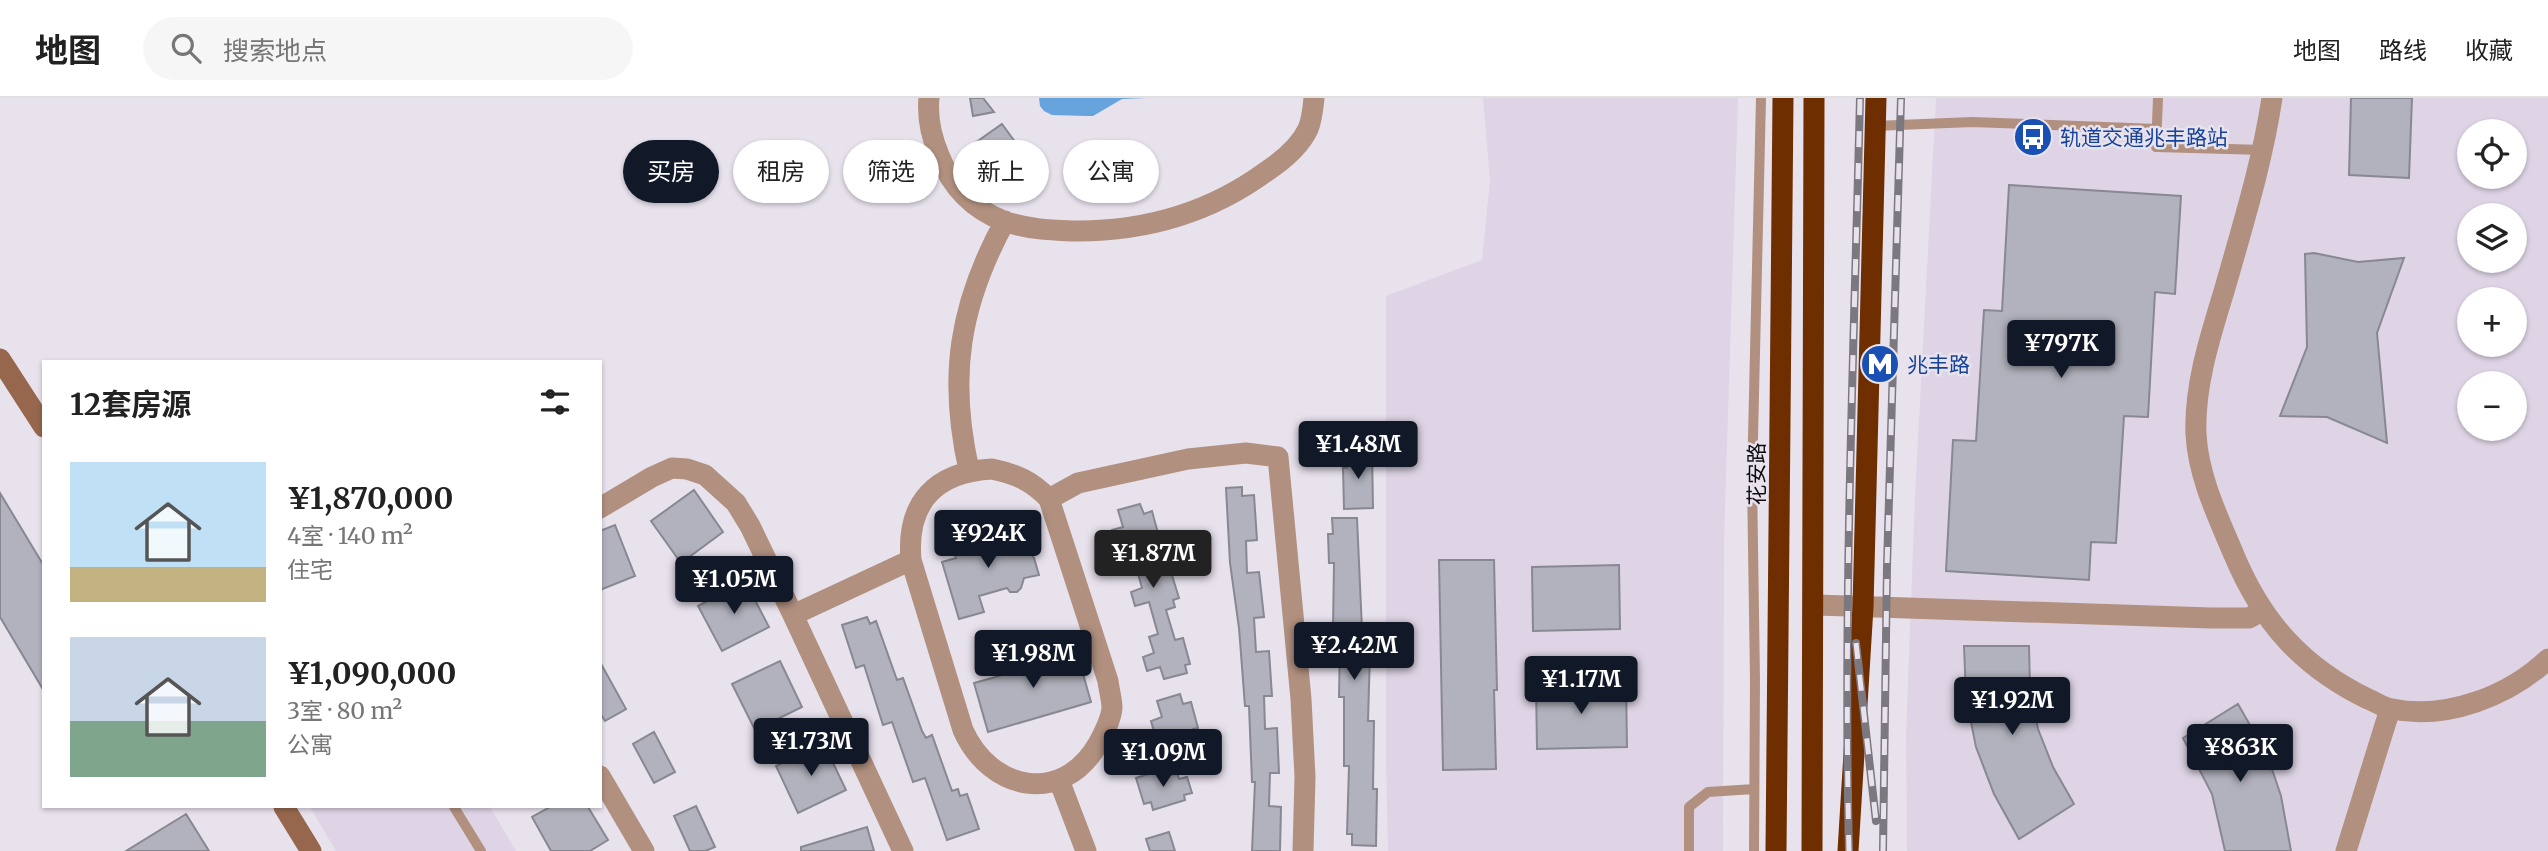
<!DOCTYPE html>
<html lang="zh">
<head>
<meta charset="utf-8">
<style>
	:root { --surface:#fff; --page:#f6f6f6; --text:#222; --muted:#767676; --line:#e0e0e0; --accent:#111827 }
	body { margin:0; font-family:Merriweather,"Noto Sans SC",serif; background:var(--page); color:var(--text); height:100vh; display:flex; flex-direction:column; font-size:26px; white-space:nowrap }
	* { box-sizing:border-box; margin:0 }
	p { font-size:23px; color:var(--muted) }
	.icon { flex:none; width:38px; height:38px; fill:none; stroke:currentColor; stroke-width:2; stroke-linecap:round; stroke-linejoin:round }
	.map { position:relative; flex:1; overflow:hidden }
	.details { position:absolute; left:42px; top:262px; width:560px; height:448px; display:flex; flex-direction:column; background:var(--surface); border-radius:0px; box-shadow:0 2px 5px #0004 }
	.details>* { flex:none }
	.hud { position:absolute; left:623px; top:42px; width:665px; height:63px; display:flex; gap:14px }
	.fabs { position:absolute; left:2457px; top:21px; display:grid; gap:14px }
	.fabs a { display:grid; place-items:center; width:70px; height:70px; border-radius:50%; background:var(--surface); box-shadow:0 2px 5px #0004; font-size:35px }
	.price { position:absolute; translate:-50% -60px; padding:0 16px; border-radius:7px; background:var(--accent); color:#fff; font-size:23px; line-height:46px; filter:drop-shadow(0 2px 4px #0008) }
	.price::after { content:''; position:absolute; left:50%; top:42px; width:21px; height:16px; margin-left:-10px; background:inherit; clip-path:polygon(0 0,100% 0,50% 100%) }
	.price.selected { background:#222; color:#fff }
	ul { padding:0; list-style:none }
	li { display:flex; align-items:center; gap:21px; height:175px; padding:0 28px }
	li span { display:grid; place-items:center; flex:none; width:196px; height:140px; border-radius:0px; color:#555 }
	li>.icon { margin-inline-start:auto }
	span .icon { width:84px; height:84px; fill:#fffc; stroke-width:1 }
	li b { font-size:30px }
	h2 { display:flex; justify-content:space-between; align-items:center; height:84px; padding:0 28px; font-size:30px }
	.pill { padding:0 24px; border-radius:32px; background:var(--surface); box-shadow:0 2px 5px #0004; font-size:24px; line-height:63px }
	.pill.selected { background:var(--accent); color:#fff }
	header { display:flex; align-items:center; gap:42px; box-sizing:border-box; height:98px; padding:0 35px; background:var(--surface); border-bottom:2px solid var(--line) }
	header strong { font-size:33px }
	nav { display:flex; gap:38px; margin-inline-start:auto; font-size:24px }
	.search { width:490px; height:63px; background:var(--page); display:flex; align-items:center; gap:18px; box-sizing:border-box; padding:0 24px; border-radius:38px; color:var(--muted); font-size:26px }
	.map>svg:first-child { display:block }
</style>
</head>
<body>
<header>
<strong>地图</strong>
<div class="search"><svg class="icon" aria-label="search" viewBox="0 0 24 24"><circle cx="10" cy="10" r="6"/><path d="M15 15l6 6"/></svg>搜索地点</div>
<nav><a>地图</a><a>路线</a><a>收藏</a></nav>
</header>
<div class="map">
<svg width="2548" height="753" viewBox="0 0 2548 753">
	<rect width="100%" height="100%" fill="#e8e2ed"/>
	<!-- built -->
	<path fill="#ded4e5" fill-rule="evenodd" d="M1483,0h255l-14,443 -1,310h-335l-2,-90v-465l96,-36 8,-79z
		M1936,0h612v753h-641l-1,-117 9,-237zM2469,33h46v46h-46zM2469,117h46v46h-46zM2469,201h46v46h-46zM2469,285h46v46h-46z
		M310,709h180l26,44h-180z"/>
	<!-- water -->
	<path fill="#67a3dd" d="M1039,0h107l-24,1 -29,17h-6l-35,-1 -8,-4 -4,-5z"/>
	<!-- building -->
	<path fill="#b1b2bd" stroke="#888893" stroke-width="2" d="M970,0h13l11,14 -21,4z
		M2351,0h61l-3,80 -60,-3z
		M1002,26l22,30 -5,4 4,6 -19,14 -7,-11 -12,8 -9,-12 10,-6 -11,-14z
		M2009,87l172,11 -6,98 -20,-2 -7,125 -24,-1 -8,127 -25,-1 -2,38 -143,-9 7,-131 23,1 8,-131 18,1z
		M2314,155l44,9 46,-4 -27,75 10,110 -60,-26 -47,-1 27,-69 -2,-93z
		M1347,354h25l1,56 -29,1 -1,-41h4z
		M1242,389v9l12,-1 3,45 -11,1 1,32 12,-1 5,45 -10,1 2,34 13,-1 3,45h-8l1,33 12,-1 2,45h-9l-1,33 12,1 -1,44h-28l3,-69h-3l-3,-76h-4l-6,-78 -9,-65 -4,-75z
		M694,392l29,42 -42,31 -30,-42z
		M0,395l44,73v125l-44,-74z
		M1140,406l4,10 8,-3 7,26 -6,2 2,7 8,29 8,-3 8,26 -6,2 2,7 -9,3 9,30 8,-2 7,26 -5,1 2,8 -23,6 -4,-12 -13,4 -4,-14 11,-4 -5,-16 9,-3 -9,-32 -14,4 -4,-14 11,-4 -13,-47 -13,3 -4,-14 11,-3 -5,-17z
		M1332,420h25l6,134h7l-2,69h6l-1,68h4l-1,57 -24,-1v-11h-5l2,-68h-5v-69h-5l1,-56h-2l-1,-12h-4l1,-66h-5l-1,-29h5z
		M615,427l20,51 -35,14v-59z
		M1012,433l11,8 11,19 5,17 -15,3 -3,10 -4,4h-7l-3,-4 -28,8 5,16 -25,7 -17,-57 14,-4 -4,-11z
		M1439,462h55l3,130h-3l2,79 -53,1z
		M1619,467l1,64 -87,2 -1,-64z
		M745,483l24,46 -47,24 -24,-45z
		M867,519l3,7 6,-3 21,59 6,-2 19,53 4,7 6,-3 20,56 6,-2 2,7 7,-2 12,35 -32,11 -22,-62 -12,4 -21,-60 -9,3 -19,-60 -8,3 -14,-43z
		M1042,547l17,5 5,7 13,-4 14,49 -103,30 -14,-49 54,-15 2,-12z
		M1964,548h65l1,43 8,40 15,38 21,37 -55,35 -25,-45 -18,-47 -10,-50z
		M780,563l22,46 -47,23 -23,-46z
		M600,564l26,47 -21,12 -5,-8z
		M1570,585h56l1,64 -90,2 -1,-64z
		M1180,596l3,10 8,-2 7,26 -5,1 2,8 -23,6 -3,-12 -14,4 -4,-14 11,-4 -5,-16z
		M2238,606l25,44 10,24 8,24 10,55h-66l-13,-57 -29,-56z
		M654,634l21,40 -21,11 -21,-39z
		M824,646l22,46 -48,23 -22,-47z
		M1161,672l2,7 14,-4 2,6 8,-2 5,16 -8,2 1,5 -32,10 -2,-8 -7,2 -8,-26z
		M696,708l19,41 -10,4h-15l-16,-35z
		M550,709h38l20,33 -18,11h-39l-19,-34z
		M186,716l23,37h-83z
		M867,729l7,24h-73v-4z
		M1169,734l6,19h-25l-4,-12z"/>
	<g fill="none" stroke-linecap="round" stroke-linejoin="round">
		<!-- lane -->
		<path stroke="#b1907f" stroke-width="10" d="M2158,0l-2,49 108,3
			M1875,28l97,-4 185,7
			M454,709l27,44
			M1689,753v-44l19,-15 46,-3
			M1754,753l1,-172 -3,-199 9,-382"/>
		<!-- street -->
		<path stroke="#b1907f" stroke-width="21" d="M929,0c-2,20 2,38 10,57 12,31 33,54 65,66 22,8 45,9 68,10 71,1 138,-18 195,-60 15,-10 33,-25 41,-42 4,-9 5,-21 6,-31
			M2272,0c-10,66 -29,126 -47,190 -14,46 -31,97 -29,146 2,42 22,83 38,121 28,67 68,112 134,144 8,3 16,9 24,10 55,11 117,-13 156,-50
			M992,371c24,5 40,12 57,30l59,182c1,9 4,19 4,27 -1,12 -8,25 -14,36 -36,62 -108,47 -135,-14l-52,-170c-5,-57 24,-88 81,-91z
			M969,372c-21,-93 -10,-165 36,-249
			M1049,401l29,-16 110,-24 58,-6 32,4 23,242 4,78 -2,74
			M600,410l52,-31 20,-9 15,1 18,6 31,28 14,23 43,89 110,236
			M1817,507l394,13h38l13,-7
			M793,517l118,-55
			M600,678l44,75
			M1059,682l27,71
			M2346,753l44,-142"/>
		<!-- secondary -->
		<path stroke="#96674d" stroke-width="21" d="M0,261l44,68
			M284,709l27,44"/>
		<!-- highway -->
		<path stroke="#6e2e00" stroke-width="21" d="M1776,753l7,-753
			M1812,753l2,-753
			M1848,753l15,-244 13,-509"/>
		<defs>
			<path id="rail" d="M1856,545l20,178
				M1849,753c-6,-251 5,-502 11,-753
				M1883,753l4,-285 14,-468"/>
		</defs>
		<!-- rail casing -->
		<use href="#rail" stroke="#7c7880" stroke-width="8"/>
		<!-- rail -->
		<use href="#rail" stroke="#e8e2ed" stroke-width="5" stroke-dasharray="16" stroke-linecap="butt"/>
	</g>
	<!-- icons -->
	<defs>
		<symbol id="bus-disc" viewBox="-11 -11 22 22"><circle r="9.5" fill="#1a4fb4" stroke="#e8e2ed"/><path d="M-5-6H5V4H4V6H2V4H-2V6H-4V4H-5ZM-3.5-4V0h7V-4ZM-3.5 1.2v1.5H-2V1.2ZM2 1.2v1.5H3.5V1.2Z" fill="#fff"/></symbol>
		<symbol id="metro-disc" viewBox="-11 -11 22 22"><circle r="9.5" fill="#1a4fb4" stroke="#e8e2ed"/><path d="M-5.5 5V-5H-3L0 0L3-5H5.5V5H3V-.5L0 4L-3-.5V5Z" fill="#fff"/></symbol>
	</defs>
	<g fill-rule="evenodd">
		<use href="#bus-disc" x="2011" y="17" width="44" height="44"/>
		<use href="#metro-disc" x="1858" y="244" width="44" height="44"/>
	</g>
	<g text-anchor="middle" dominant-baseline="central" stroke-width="5" stroke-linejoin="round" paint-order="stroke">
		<!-- transit labels -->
		<g font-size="21" fill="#164399" stroke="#e8e2ed" text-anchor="start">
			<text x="2060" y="39">轨道交通兆丰路站</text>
			<text x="1907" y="266">兆丰路</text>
		</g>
		<!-- street labels -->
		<g font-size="21" fill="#0e0c10" stroke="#e8e2ed">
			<text transform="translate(1756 376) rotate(-90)">花安路</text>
		</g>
	</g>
</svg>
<div class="fabs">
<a><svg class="icon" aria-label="locate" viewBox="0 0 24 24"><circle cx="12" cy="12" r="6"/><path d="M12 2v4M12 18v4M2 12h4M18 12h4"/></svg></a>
<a><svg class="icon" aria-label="layers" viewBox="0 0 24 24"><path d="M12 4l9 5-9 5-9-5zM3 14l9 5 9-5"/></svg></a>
<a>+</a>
<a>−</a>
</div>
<b class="price" style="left:2061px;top:282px">¥797K</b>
<b class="price" style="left:1358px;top:383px">¥1.48M</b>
<b class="price" style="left:988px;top:472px">¥924K</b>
<b class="price selected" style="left:1153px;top:492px">¥1.87M</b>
<b class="price" style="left:734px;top:518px">¥1.05M</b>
<b class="price" style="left:1354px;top:584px">¥2.42M</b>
<b class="price" style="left:1033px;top:592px">¥1.98M</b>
<b class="price" style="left:1581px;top:618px">¥1.17M</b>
<b class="price" style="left:2012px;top:639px">¥1.92M</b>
<b class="price" style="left:811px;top:680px">¥1.73M</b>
<b class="price" style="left:2240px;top:686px">¥863K</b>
<b class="price" style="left:1163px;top:691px">¥1.09M</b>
<div class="hud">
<a class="pill selected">买房</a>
<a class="pill">租房</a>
<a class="pill">筛选</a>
<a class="pill">新上</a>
<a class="pill">公寓</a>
</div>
<section class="details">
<h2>12套房源<svg class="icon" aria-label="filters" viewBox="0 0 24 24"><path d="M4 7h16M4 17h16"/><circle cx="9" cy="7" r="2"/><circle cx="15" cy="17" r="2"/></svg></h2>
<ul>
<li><span style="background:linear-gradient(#bfe0f5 75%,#c2b280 0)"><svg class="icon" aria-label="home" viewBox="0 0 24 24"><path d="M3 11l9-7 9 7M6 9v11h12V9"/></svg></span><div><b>¥1,870,000</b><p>4室 · 140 m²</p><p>住宅</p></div></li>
<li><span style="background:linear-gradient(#c9d6e8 60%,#7fa58c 0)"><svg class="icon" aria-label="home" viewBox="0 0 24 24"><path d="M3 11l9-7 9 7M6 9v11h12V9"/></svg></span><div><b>¥1,090,000</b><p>3室 · 80 m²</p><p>公寓</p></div></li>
</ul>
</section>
</div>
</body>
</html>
